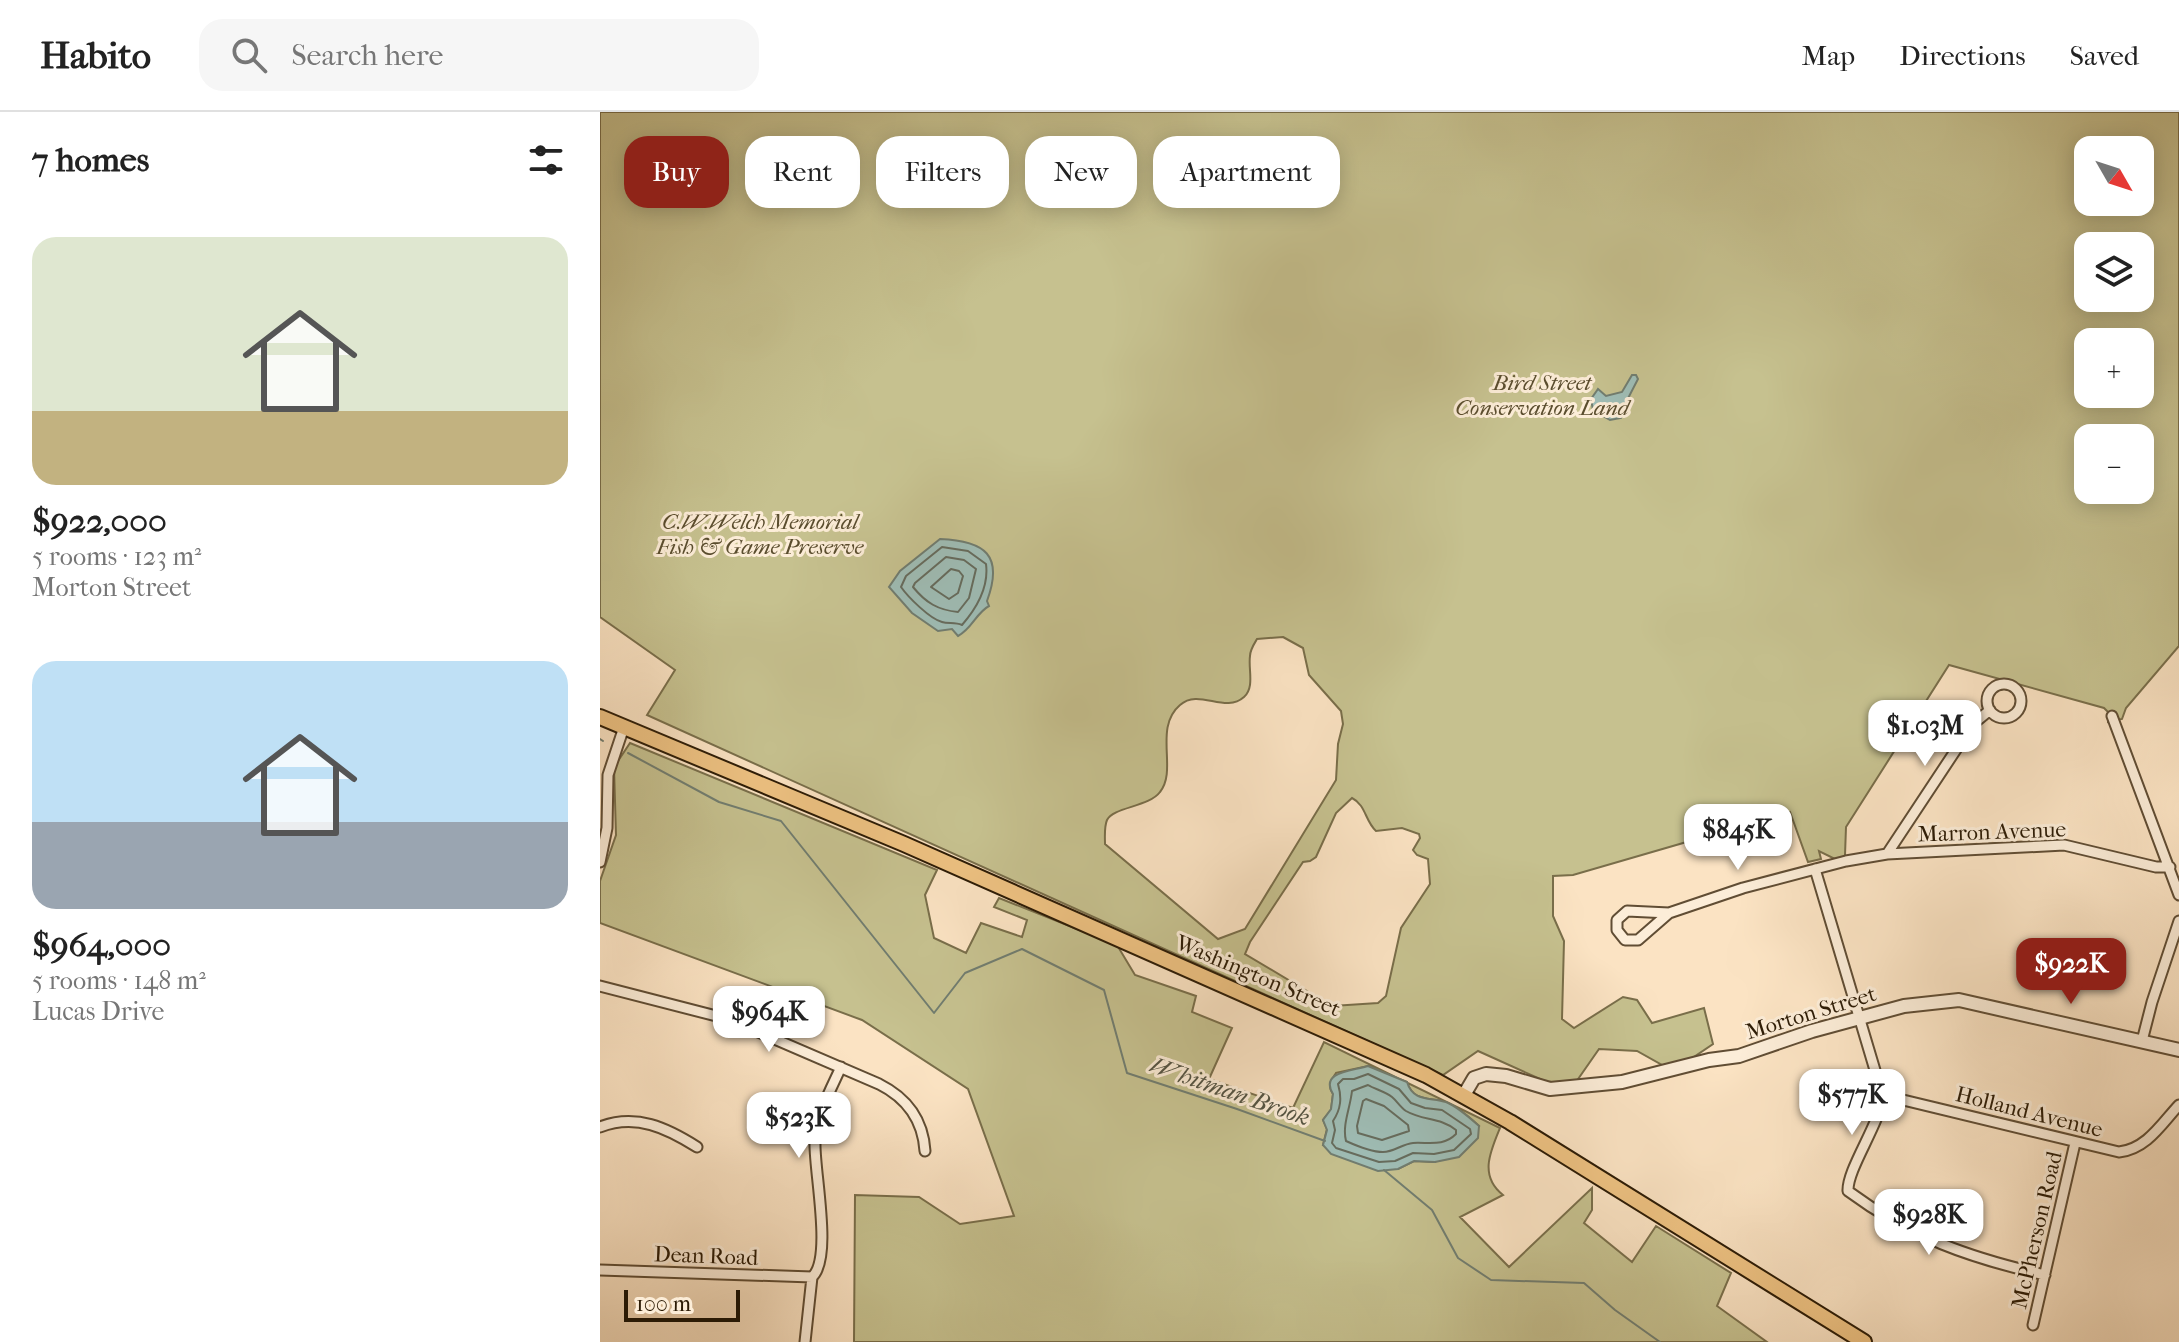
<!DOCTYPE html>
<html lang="en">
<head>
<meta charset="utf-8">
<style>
	:root { --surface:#fff; --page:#f6f6f6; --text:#222; --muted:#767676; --line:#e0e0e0; --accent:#8f2418 }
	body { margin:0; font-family:"IM FELL French Canon",serif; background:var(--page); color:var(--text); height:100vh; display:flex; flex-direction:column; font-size:30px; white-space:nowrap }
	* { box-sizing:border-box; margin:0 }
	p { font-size:26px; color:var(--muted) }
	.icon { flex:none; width:44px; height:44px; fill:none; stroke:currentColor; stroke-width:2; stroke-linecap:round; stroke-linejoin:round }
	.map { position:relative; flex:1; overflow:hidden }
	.drawer { display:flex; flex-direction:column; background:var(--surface); width:600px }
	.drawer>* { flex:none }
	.hud { position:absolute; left:24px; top:24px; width:760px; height:72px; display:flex; gap:16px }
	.needle { width:52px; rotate:129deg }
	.controls { position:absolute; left:1474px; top:24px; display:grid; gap:16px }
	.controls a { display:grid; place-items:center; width:80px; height:80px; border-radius:16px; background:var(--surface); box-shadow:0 4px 20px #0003; font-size:40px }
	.scale { position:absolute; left:24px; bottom:20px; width:116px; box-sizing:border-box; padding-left:8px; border:4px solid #2c1b05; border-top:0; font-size:22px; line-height:28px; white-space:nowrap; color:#2c1b05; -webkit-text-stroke:6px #fcedd8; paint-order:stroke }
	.price { position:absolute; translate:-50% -68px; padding:0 18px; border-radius:16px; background:#fff; color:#222; font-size:26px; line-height:52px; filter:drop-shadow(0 2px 4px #0008) }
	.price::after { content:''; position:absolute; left:50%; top:48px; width:24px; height:18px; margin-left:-12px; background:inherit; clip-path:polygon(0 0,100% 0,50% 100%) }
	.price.active { background:var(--accent); color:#fff }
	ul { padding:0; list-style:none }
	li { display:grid; align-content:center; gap:16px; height:424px; padding:0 32px }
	li span { display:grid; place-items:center; height:248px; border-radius:24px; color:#555 }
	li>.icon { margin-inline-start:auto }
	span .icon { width:144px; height:144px; fill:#fffc; stroke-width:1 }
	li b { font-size:34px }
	h2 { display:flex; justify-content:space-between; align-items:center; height:96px; padding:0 32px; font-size:34px }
	.pill { padding:0 28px; border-radius:24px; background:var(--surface); box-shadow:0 4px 20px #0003; font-size:28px; line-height:72px }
	.pill.active { background:var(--accent); color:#fff }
	header { display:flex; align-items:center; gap:48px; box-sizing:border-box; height:112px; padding:0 40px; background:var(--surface); border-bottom:2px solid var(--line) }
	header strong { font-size:38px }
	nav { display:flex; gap:44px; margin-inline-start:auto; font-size:28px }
	.search { width:560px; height:72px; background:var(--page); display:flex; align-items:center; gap:20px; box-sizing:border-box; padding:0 28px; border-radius:24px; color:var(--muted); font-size:30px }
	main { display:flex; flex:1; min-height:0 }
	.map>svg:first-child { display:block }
</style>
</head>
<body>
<header>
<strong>Habito</strong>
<div class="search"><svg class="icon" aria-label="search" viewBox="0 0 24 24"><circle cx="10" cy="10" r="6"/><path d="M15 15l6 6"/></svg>Search here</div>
<nav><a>Map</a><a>Directions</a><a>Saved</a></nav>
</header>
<main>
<section class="drawer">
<h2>7 homes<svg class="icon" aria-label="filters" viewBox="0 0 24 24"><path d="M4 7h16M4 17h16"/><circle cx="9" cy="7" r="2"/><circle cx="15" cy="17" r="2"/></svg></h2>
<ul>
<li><span style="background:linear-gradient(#dfe7d0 70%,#c2b280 0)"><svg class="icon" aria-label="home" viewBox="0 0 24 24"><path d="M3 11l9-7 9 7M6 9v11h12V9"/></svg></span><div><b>$922,000</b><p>5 rooms · 123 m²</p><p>Morton Street</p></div></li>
<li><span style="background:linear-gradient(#bfe0f5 65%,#9aa5b1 0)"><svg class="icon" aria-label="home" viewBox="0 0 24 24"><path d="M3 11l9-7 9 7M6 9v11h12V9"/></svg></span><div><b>$964,000</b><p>5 rooms · 148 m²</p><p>Lucas Drive</p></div></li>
</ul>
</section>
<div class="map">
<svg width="1579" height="1230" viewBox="0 0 1579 1230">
	<rect width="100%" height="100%" fill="#fbe3c3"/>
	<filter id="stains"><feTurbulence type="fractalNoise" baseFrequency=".0025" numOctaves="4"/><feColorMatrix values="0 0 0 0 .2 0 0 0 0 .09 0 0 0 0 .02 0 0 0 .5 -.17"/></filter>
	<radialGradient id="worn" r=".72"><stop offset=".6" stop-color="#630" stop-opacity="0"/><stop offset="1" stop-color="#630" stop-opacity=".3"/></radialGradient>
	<!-- green -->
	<path fill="#c6c18f" stroke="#796e4a" stroke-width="2" fill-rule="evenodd" d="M0,0h1579v534l-53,62 -4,11 -14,3v-10l-4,-4 -155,-43 -103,162 -1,28 -6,6 -20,-10 2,8 -13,3 -18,-50 -217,63 -20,1v40l11,25 -2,78 12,9 49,-31 14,3 15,23 52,-15 9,36 -40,27 -36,-20 -38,-2 -23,33 -27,1 -71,-32 -35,24 -796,-360 28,-45 -75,-53zM1488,38h52v52h-52zM1488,134h52v52h-52zM1488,230h52v52h-52zM1488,326h52v52h-52zM683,525l20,11 6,27 32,36 2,13 -5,20 -2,36 -91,149 -27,10 -113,-95c0,-7 -1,-17 2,-24 6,-13 42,-13 53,-28 18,-22 -7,-64 20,-87 19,-17 45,9 64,-8 11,-10 4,-28 6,-41 0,-6 4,-12 7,-17zM752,686c14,7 13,23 24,33l26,-3 17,6 1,4 -7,12 4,5 11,4 2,25 -29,44 -15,68 -8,7 -46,3 -87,-52 5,-12 53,-80 7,-1 6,-4 20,-44z
		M30,631l307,127 -12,25 9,43 32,15 15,-30 41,14 5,-17 -33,-13 5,-9 118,47 18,30 61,21 -4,16 40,16 -23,51 84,29 31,-66 176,86c-10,24 -21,48 3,67l-43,22 49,50 83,-79v22l-8,13 48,39 24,-36 75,47 -14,33 50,36h-913l1,-147 64,2 41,27 54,-8 -46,-127 -106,-69 -262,-97v-42l16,-46 -2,-68zM768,954l39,16c6,20 23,15 39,20 12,5 23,15 33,24l-44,36 -21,-1 -16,8 -75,-24 4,-16 -4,-9 8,-10 2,-16c-6,-8 -2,-13 3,-21z"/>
	<!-- water -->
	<path fill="#9fbeb7" stroke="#717d70" stroke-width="2" d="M1032,263h4l2,4 -15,29 -2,10 -11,2 -17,-10 -2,-11 7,-10 8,7 16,-4z
		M340,427c45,2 64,16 47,62l2,5c-13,7 -17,23 -31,30l-6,-7 -14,2 -26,-18 -23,-26 11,-16z
		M768,954l39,16c6,20 23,15 39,20 12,5 23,15 33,24l-1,12 -19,19 -24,5 -21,-1 -16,8 -20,2 -47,-17 -8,-9 4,-15 -4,-10 8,-11 2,-15c-14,-23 21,-23 35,-28z"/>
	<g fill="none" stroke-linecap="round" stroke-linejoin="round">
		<!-- shore -->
		<path stroke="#666c5e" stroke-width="2" d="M342,435l26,4 18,13c3,23 -10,45 -24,61 -7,-3 -14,-1 -20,-3 -12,-3 -34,-25 -41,-35l5,-11z
			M346,445l18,3 12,9 -7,29 -11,14c-20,-2 -32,-9 -45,-25l2,-4z
			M351,457l8,2 4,5 -5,17 -9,6 -18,-12z
			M768,962l31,15 12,14 14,5 17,2 28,19 1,5 -17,16 -20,4 -21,-1 -18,8 -16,1 -43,-14 -4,-5 3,-13 -2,-9c8,-12 9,-23 5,-37l5,-5h11z
			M768,973c7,4 18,7 24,12 5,4 8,10 14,14 17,10 34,6 50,19v4c-13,13 -27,8 -43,9 -11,1 -19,9 -30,9 -12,0 -26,-6 -37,-11 -4,-16 4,-32 6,-50z
			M766,987l18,7 24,19 1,6 -27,9 -24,-7 -1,-7 6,-25z"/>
		<!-- stream -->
		<path stroke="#717d70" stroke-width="2" d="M0,627l3,2
			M28,641l91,49 62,19 153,192 31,-40 57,-24 82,41 23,83 110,36 88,32
			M784,1058l48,40 26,48 33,22 93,3 31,27 45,32"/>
		<defs>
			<path id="minor" d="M1387 589a17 17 0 1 1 34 0a17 17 0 1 1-34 0Z
				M1512,604l67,179
				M1287,742l86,-130 17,-14
				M0,750l7,-34 1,-53 16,-48
				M1215,757l65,218 4,6 15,6 220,53c28,-3 43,-29 60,-47
				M1069,801l-42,-2 -10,9v10l8,10h13l31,-27 74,-25 103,-27 41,-7 177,-9 92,22h14
				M0,874l128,33 151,65c28,14 44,36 46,67
				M1542,929l10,-39 27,-81
				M1284,981c-4,31 -37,76 -36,98 62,46 122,67 197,84
				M0,1015c36,-14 67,1 97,20
				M0,1158l212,7
				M212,1165c21,-18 2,-106 3,-134 1,-27 15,-52 26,-76
				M1433,1213l42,-182
				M205,1230l7,-65"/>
			<path id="tertiary" d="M864,983l10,-17 12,-4 20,2 44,13 72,-7 87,-22 30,-4 73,-25 92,-25 55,-6 220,50"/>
			<path id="primary" d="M0,605l304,127 522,231 84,47 354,220"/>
		</defs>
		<!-- minor casing -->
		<use href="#minor" stroke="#604d34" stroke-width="13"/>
		<!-- tertiary casing -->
		<use href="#tertiary" stroke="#604d34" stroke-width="16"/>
		<!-- primary casing -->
		<use href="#primary" stroke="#2c1b05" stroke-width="18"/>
		<!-- minor -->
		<use href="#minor" stroke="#fcedd8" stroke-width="9"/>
		<!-- tertiary -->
		<use href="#tertiary" stroke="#fcedd8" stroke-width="12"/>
		<!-- primary -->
		<use href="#primary" stroke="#eec282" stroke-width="14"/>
	</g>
	<g text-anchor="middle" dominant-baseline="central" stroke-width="6" stroke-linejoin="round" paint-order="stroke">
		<!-- park labels -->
		<g font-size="22" font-style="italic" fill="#5a4d2e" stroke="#fcedd8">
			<text x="942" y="271">Bird Street<tspan x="942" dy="25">Conservation Land</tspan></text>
			<text x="160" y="410">C.W.Welch Memorial<tspan x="160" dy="25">Fish &amp; Game Preserve</tspan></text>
		</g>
		<!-- street labels -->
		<g font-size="22" fill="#2c1b05" stroke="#fcedd8">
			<text transform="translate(1392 720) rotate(-2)">Marron Avenue</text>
			<text transform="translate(658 864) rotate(23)">Washington Street</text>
			<text transform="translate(1211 901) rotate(-17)">Morton Street</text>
			<text transform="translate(1429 1000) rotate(14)">Holland Avenue</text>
			<text transform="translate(1437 1118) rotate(-77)">McPherson Road</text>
			<text transform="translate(106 1144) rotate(2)">Dean Road</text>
		</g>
		<!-- water labels -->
		<g font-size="24" font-style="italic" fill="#545443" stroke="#fcedd8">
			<text transform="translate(630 979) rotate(19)">Whitman Brook</text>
		</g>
	</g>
	<rect width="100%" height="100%" filter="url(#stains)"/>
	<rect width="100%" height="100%" fill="url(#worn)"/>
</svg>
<div class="controls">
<a><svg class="needle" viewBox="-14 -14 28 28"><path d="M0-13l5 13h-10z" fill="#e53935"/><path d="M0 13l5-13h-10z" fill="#767676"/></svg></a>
<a><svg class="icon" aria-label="layers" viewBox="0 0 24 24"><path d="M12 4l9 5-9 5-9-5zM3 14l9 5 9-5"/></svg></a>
<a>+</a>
<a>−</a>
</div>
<div class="scale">100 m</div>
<b class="price" style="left:1325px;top:656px">$1.03M</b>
<b class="price" style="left:1138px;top:760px">$845K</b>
<b class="price active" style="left:1471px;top:894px">$922K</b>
<b class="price" style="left:169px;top:942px">$964K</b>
<b class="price" style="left:1252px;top:1025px">$577K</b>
<b class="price" style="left:199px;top:1048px">$523K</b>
<b class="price" style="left:1329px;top:1145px">$928K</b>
<div class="hud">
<a class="pill active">Buy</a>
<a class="pill">Rent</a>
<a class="pill">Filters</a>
<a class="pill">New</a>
<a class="pill">Apartment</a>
</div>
</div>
</main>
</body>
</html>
